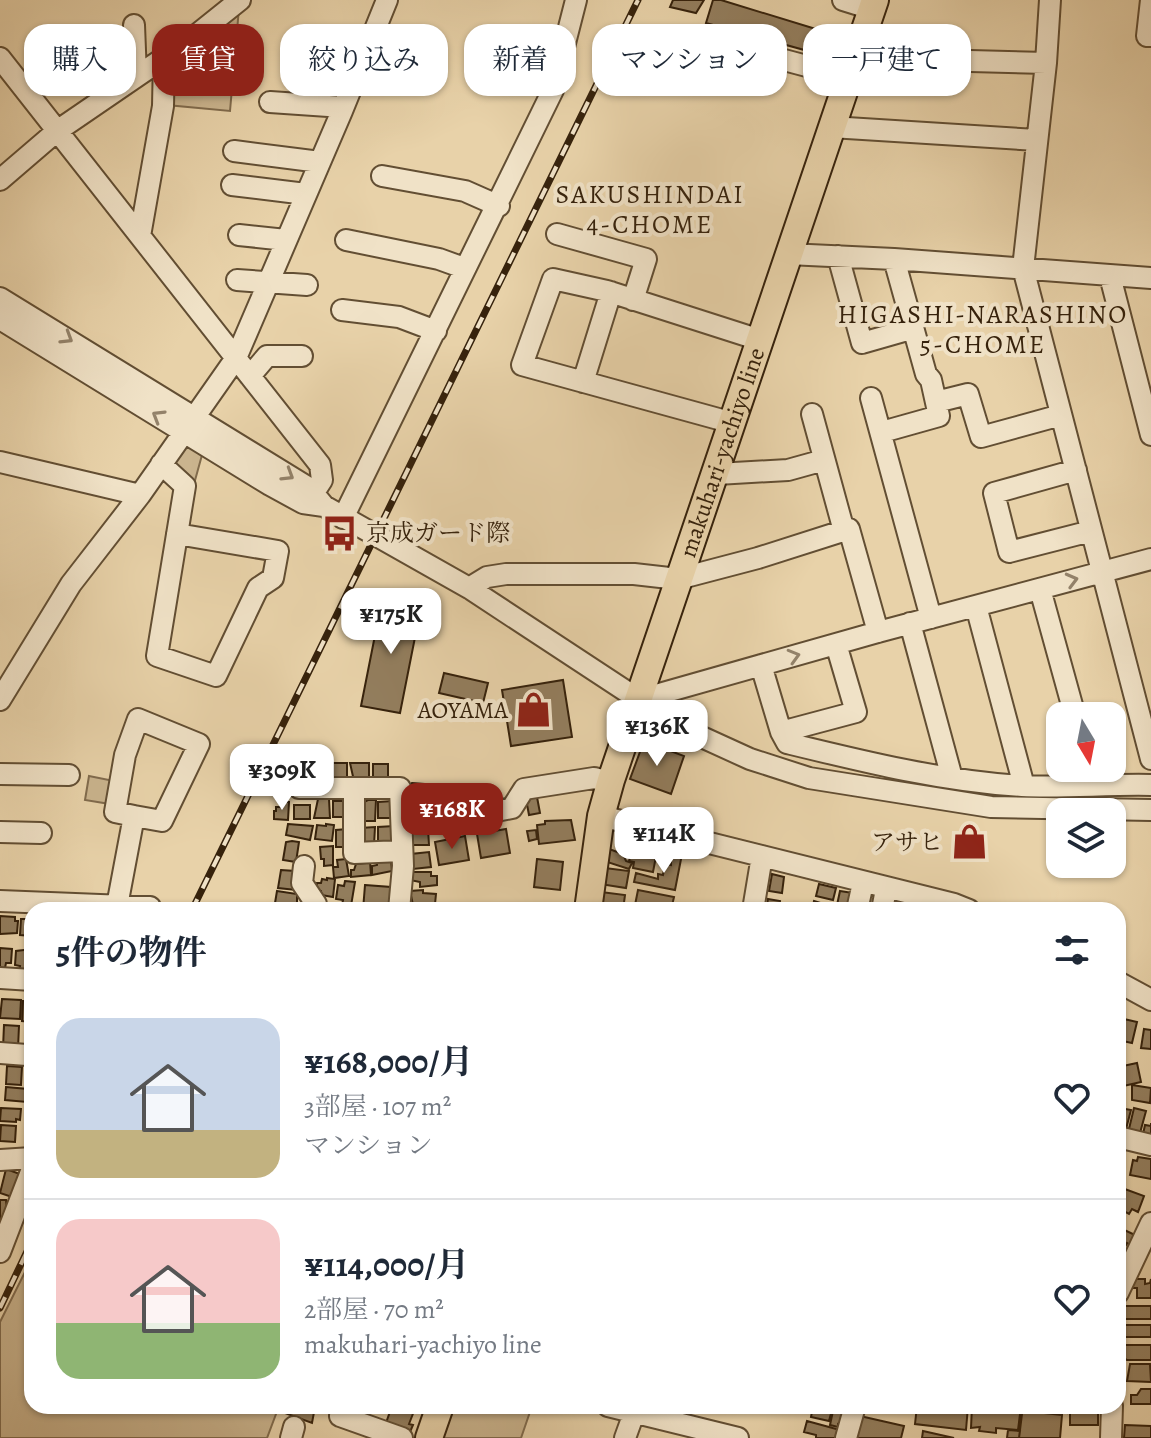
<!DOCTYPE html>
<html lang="ja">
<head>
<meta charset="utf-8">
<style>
	:root { --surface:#fff; --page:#f6f6f7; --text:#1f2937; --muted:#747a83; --line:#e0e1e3; --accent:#8f2418 }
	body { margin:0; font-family:Alegreya,"Noto Serif JP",serif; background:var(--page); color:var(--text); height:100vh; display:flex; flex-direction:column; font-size:30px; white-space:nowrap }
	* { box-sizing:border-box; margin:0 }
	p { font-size:26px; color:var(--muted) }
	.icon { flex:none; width:44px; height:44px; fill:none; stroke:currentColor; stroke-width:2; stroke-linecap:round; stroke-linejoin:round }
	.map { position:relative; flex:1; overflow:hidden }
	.drawer { position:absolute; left:24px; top:902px; width:1102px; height:512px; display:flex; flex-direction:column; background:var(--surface); border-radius:24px; box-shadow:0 2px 6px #0004 }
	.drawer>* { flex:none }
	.hud { position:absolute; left:24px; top:24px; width:1104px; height:72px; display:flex; gap:16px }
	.needle { width:52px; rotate:170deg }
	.buttons { position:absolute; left:1046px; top:702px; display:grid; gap:16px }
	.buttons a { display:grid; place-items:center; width:80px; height:80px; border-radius:16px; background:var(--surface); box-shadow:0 2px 6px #0004; font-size:40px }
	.price { position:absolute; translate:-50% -68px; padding:0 18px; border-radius:16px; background:#fff; color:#222; font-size:26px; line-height:52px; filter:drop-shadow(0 2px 4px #0008) }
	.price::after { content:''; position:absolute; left:50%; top:48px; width:24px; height:18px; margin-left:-12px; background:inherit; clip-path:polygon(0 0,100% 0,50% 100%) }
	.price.selected { background:var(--accent); color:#fff }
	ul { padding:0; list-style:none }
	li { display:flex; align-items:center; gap:24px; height:200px; padding:0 32px }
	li+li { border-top:2px solid var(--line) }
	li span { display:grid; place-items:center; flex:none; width:224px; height:160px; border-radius:24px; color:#555 }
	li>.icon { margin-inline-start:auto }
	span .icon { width:96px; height:96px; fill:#fffc; stroke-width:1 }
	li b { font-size:34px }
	h2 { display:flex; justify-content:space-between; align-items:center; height:96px; padding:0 32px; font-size:34px }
	.chip { padding:0 28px; border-radius:24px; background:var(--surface); box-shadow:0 2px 6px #0004; font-size:28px; line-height:72px }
	.chip.selected { background:var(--accent); color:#fff }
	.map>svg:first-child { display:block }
</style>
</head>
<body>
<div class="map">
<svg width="1151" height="1438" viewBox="0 0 1151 1438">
	<rect width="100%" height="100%" fill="#e8d2a9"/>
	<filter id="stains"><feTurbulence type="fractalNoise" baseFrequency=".0025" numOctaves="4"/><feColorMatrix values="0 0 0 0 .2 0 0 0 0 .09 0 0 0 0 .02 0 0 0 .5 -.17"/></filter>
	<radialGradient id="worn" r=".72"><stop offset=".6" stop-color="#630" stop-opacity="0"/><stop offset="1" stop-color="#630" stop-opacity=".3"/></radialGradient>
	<!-- green -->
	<path fill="#cab48e" stroke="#806b4d" stroke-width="2" d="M239,8l-9,103 -63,-6 2,-42z
		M188,446l14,9 -8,29 -20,-17 -1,-7 7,-13z
		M297,756l13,1 1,24h-26z
		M89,776l25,5 -4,23 -25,-4z
		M32,1258v148h247l-12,32h-267v-116z
		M451,1406h81l-11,32h-82z"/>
	<!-- building -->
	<path fill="#937e5e" stroke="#36220c" stroke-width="2" d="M673,0h31l-8,13 -26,-6z
		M713,0h8l124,38 -8,21 -131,-36z
		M382,600l39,7 -21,106 -39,-7z
		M444,673l44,10 -5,20 -44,-10z
		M563,680l9,57 -61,9 -9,-56z
		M644,741l40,15 -13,38 -41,-15z
		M311,762h17v17h-13v-9h-4z
		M333,763h14v17h-14z
		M350,763h19v18h-15z
		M373,764h15v16h-15z
		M412,783l12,1 1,16 -16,2 -1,-13z
		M537,797l3,16 -11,2 -3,-16z
		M318,799h11l1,19h-16z
		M368,800h8l-1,21h-14l1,-18z
		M333,801h12l2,16h-14z
		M393,801l1,17h-16v-16z
		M280,802h9l-1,18 -14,-1v-8h2v-4h4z
		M294,805h16v14h-16z
		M426,808l1,15 -18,2v-16z
		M571,820l4,20 -36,4 -2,-19 8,-1v-3z
		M288,824l25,2 -3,14 -24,-5z
		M326,824l8,1 -2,16 -17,-2 2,-14 9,1z
		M394,826l-2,17 -14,-1v-15z
		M375,827l-1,18 -10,1 -4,-18z
		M347,829v18h-11v-17z
		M428,829l1,16h-18l-1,-14z
		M506,829l4,24 -29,5 -4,-24z
		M536,830l1,9 -8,2 -2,-10z
		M465,836l4,24 -30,5 -4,-23z
		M663,840l9,2 -4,19 -5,-1 2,-8 -5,-1z
		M292,841l7,1 -3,20 -13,-2 3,-18z
		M635,842l23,4 -5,26 -20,-4 1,-6 -5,-1z
		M333,846v19l-9,1v-7h-3l-1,-12z
		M609,849l14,5 3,7 6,2 -3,6 -25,-8z
		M429,852l2,15 -18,2 -2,-15z
		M672,852l10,2 -7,36 -41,-8 2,-9 22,6v-5l5,1 2,-11 6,1v-3l-3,-1z
		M346,859l3,17 -15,2 -1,-11h5l-1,-7z
		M391,859l1,12 -20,4v-9l5,-1v-5z
		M537,859l26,3 -3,28 -26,-3z
		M365,861h5l1,14 -20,2v-7h3l2,-6 9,-1z
		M605,868l24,3 -3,17 -26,-4z
		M281,870l14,1 1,19 -18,-2z
		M413,872h18v4h6v9l-17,2v-5l-10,-2v-6z
		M772,874l12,3 -2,16 -13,-2z
		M327,878l8,1 -2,18 -12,-2v-4l-5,-1 1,-7h4l1,-4 5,1z
		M345,881l10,1 -4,24 -9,-1 1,-5 -7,-1 2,-14 6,1z
		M819,884l17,4 -3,12 -17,-4z
		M365,885l26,2 -2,23h-26z
		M423,890v3l13,1 -1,10 -22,1 -3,-14z
		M638,890l36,7 -3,13h-37z
		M277,891l20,3v12l-22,-3z
		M840,891l13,2 -3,15 -13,-3z
		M601,892l24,3 -2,15 -26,-2z
		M768,899l12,2 -1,9h-13z
		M814,901l19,6 -1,3h-20z
		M463,905l53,5h-53z
		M0,916l15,1v4h3l-1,12 -17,1z
		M21,919h11v17l-12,-1z
		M0,948l12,1 -1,14h-5l-1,5h-5z
		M24,950h8v22l-13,-1 1,-5 -5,-1 1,-14z
		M2,999l19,1 -1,19 -20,-1z
		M23,1001h9v21l-10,-1z
		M1124,1019l13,3 -5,21 -14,-3v-18l5,1z
		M4,1025l15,1 -1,23 -15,-1z
		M27,1025h5v22l-2,-4 -4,-1z
		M1144,1029l7,1v19l-10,-1z
		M1137,1063l4,19 -22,5 -1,-20z
		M7,1066l15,1 -1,18 -15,-1z
		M26,1066l6,1v19h-6z
		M1132,1085l19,3 -1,15 -18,-3z
		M6,1087l22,2 -1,13 -22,-2z
		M1,1108l20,1 -1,11 -4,-1v3l-16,-1z
		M1120,1108l11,2 -5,19 -8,1z
		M1134,1108l12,3 -6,22h-12z
		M1151,1123v14l-8,-3 2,-9 6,1z
		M1,1125l15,1 -1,16 -15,-1z
		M1138,1157l13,2v20l-21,-4 3,-15 4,1z
		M6,1169l14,5 -8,23 -12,-4z
		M1122,1188l22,8 -6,16 -6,-3 -3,5 -11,-6v-11z
		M0,1200h6l2,20h-8z
		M1118,1227l17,8 -5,10 -3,-2 -2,4 -7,-3z
		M1133,1279h12v5l5,-1 1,-4v19h-14v-10h-5z
		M1123,1306h28v13h-28z
		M1123,1325h28v12h-28z
		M1124,1345h27v15h-24l-3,-2z
		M1130,1364h20l1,18 -24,-1z
		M1141,1389h10v15h-20v-9h6z
		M284,1406l31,1 -3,16 -30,-11z
		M392,1406l22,5 -5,13 4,1 -3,7 -24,-9z
		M813,1406h20l-4,15 -18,-4z
		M834,1406l12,3 -3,16 -5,-1v3l-8,-2z
		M917,1406h51l-2,24 -51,-6z
		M972,1406h49l-3,24 -22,-2v5l-17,-2 1,-4 -9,1z
		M1023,1406l13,1v5l26,3 -2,23h-41z
		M1052,1406h17l-2,7 -16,-5z
		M1070,1406l28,1v18h-28z
		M860,1416l44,10 -3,12h-46z
		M807,1421l33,9 -2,8h-22v-3l-12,-3z
		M1125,1425l26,1v12h-27z
		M1008,1430l12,1 -1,7h-12z
		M923,1431l31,7h-32z"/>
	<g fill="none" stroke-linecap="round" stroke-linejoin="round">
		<defs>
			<path id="minor" d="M843,0l29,9
				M1050,0l-4,63 -23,205 128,491
				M1151,0l-4,36h4
				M134,25l2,51
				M709,40l139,37
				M0,58l320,407 2,15 -9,14
				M855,58l191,5
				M270,102l73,5
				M831,127l206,13
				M234,151l86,11
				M382,176l83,15 34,15
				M0,180l57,-49 133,-91 50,-40
				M232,185l74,9
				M557,234l89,25 -13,41
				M239,235l47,5
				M140,236l23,-130 1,-48
				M346,240l93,19 25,9
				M788,254l106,5 257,19
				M838,256l24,87 49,-14
				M1110,276l41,159
				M237,280l70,5
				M0,298l309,190 15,18 145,82 213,140 68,31 59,19 182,29 160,3
				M342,310l57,7 37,14
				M0,319l270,166 33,18 21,3
				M250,376l17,-20h35
				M583,382l28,-90
				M871,398l60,220
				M936,402l32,-8 13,43 80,-22
				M812,414l32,117
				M733,423l-211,-58 31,-86 54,12 153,49
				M882,432l57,-16 -8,-36 -5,-6 -32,-115
				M0,462l140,33
				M161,464l24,22 -28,170 59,20 42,-88 15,-10 5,-27 -101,-17
				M1076,470l-82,23 15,59 82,-21
				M717,474l71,-4 36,-10
				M343,518l210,-428 23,-90
				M469,588l18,-11 19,-3h128l44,5 80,-21 91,-29 29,103
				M1040,589l35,127
				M976,606l48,180
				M910,623l42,155
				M761,665l20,67 6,11c78,19 155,38 235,43 42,2 86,-2 129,-1
				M0,700l71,-116 69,-89 96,-137 106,-247 45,-111
				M638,700l240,-68 273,-73
				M781,732l75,-20 -20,-68
				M0,774l69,1
				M299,788h101l3,78 -4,44
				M354,788v65l48,-2
				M601,816l353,88 15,6
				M445,821l67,-13 12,-19 70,-11 16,4
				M0,832l41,1
				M304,866l-2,17 14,21 -1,6
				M0,901l150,6 -2,3
				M117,906l17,-90 28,5 37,-77 -61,-25 -13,36 -10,57 19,4
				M753,910l9,-54
				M857,910l6,-27
				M882,910l4,-21
				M0,978l32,2
				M1118,982l33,18
				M0,1053l27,2
				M1118,1137l33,8
				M0,1160l32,-2
				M0,1252l32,-83
				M1118,1293l33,-70
				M344,1406l-4,10 62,22
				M608,1406l130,32
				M291,1438l3,-11
				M625,1438l9,-25
				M846,1438l9,-32
				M1111,1438l1,-32"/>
			<g id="major">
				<path id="s1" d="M588,910l13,-94 10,-36 264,-780"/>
				<path d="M429,1438l11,-32"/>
			</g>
		</defs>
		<!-- minor casing -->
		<use href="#minor" stroke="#624e33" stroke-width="24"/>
		<!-- major casing -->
		<use href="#major" stroke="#36220c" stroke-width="30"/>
		<!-- minor -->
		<use href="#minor" stroke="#f0e2c7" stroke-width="20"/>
		<!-- major -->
		<use href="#major" stroke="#e8d2a9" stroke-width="26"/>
		<defs>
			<path id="rail" d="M192,910l446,-910
				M0,1308l32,-67"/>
		</defs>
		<!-- rail casing -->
		<use href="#rail" stroke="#36220c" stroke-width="7"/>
		<!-- rail -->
		<use href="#rail" stroke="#f0e2c7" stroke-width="4" stroke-dasharray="12" stroke-linecap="butt"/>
	</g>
	<!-- one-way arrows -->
	<defs><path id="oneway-chevron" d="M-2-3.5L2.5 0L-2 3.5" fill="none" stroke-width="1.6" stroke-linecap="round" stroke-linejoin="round" transform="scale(2)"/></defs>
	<g stroke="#93826a">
		<use href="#oneway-chevron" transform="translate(67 338) rotate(32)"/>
		<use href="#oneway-chevron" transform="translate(158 416) rotate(-149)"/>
		<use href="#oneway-chevron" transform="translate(288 475) rotate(32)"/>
		<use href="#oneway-chevron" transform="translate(1072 580) rotate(-15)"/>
		<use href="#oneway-chevron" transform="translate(794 656) rotate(-16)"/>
	</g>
	<!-- icons -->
	<defs>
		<symbol id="bus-bare" viewBox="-9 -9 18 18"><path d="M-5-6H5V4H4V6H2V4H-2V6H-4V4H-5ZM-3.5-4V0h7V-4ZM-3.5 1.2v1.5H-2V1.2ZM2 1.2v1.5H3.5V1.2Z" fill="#8f2418" stroke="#f0e2c7" stroke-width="2.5" paint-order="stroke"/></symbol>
		<symbol id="shop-bare" viewBox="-9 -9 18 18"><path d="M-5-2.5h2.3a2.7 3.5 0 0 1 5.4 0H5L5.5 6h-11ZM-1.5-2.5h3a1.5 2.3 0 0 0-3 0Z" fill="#8f2418" stroke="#f0e2c7" stroke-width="2.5" paint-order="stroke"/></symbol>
	</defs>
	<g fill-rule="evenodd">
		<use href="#bus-bare" x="314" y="508" width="51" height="51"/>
		<use href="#shop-bare" x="508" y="684" width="51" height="51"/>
		<use href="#shop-bare" x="944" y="816" width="51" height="51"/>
	</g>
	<g text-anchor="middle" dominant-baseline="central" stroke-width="8" stroke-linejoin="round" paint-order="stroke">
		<!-- street labels -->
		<g font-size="24" fill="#36220c" stroke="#f0e2c7">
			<text stroke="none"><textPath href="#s1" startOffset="478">makuhari-yachiyo line</textPath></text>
		</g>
		<!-- poi labels -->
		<g font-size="24" fill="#36220c" stroke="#f0e2c7" text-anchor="end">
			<text x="366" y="533" text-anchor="start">京成ガード際</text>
			<text x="508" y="710">AOYAMA</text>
			<text x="943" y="842">アサヒ</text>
		</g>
		<!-- neighbourhood labels -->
		<g font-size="26" letter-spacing="2" fill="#36220c" stroke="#f0e2c7">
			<text x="650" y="194">SAKUSHINDAI<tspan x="650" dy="30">4-CHOME</tspan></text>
			<text x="983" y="314">HIGASHI-NARASHINO<tspan x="983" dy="30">5-CHOME</tspan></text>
		</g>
	</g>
	<rect width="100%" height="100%" filter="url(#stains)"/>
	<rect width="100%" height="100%" fill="url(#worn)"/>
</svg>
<div class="buttons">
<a><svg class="needle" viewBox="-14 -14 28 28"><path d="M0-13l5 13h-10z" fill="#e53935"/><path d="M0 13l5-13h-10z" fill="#747a83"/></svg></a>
<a><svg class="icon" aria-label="layers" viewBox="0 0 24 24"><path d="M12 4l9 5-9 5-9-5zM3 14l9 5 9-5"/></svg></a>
</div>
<b class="price" style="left:391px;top:656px">¥175K</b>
<b class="price" style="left:657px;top:768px">¥136K</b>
<b class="price" style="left:282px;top:812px">¥309K</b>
<b class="price selected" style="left:452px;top:851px">¥168K</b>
<b class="price" style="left:664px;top:875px">¥114K</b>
<div class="hud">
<a class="chip">購入</a>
<a class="chip selected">賃貸</a>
<a class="chip">絞り込み</a>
<a class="chip">新着</a>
<a class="chip">マンション</a>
<a class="chip">一戸建て</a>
</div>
<section class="drawer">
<h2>5件の物件<svg class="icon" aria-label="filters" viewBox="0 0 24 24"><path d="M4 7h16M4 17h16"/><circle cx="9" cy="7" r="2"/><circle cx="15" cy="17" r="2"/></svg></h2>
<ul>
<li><span style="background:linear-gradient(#c9d6e8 70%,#c2b280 0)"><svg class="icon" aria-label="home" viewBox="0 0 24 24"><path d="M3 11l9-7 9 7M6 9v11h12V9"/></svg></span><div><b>¥168,000/月</b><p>3部屋 · 107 m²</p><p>マンション</p></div><svg class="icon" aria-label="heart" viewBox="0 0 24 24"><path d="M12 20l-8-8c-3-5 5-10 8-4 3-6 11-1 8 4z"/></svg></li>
<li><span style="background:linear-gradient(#f6c9c9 65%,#8fb573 0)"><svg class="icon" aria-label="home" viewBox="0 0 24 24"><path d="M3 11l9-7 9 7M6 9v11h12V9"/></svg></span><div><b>¥114,000/月</b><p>2部屋 · 70 m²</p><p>makuhari-yachiyo line</p></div><svg class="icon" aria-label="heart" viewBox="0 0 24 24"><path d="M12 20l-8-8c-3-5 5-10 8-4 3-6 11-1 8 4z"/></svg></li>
</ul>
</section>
</div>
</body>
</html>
